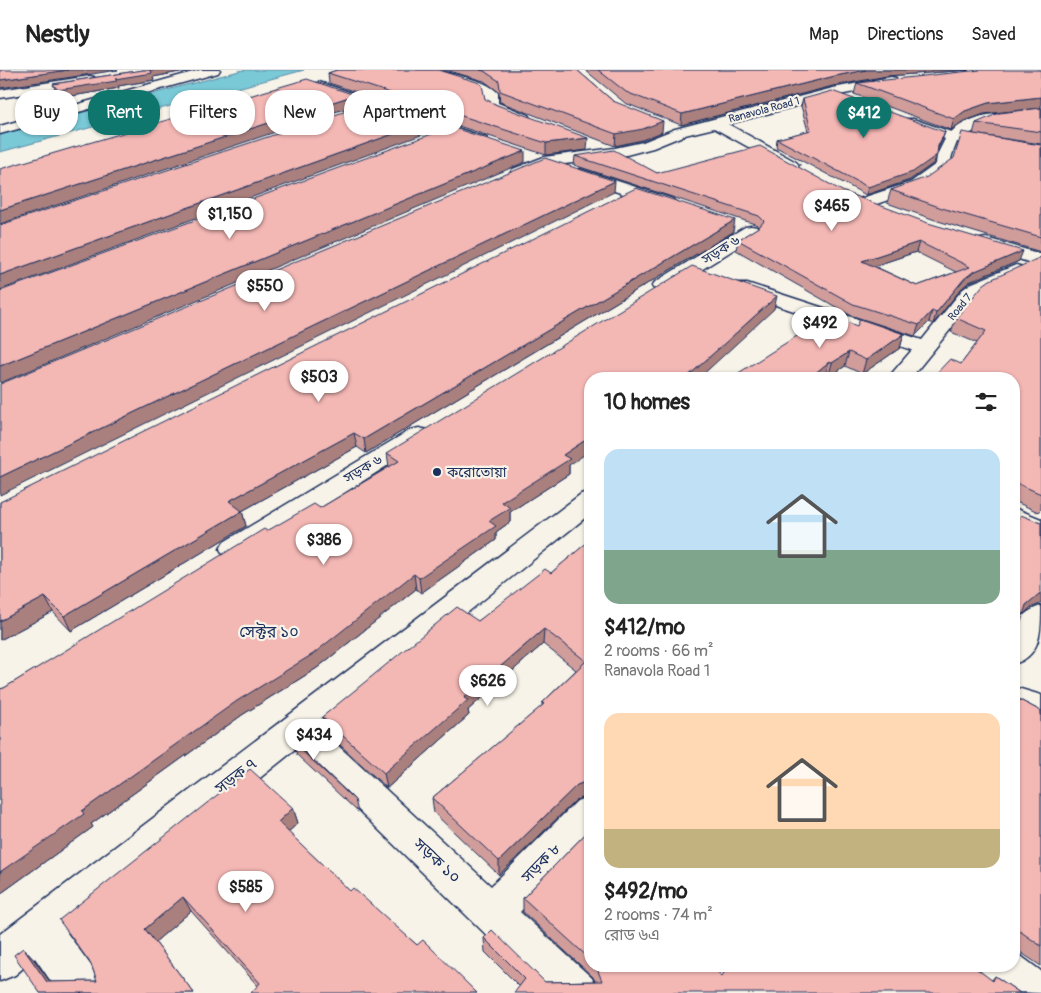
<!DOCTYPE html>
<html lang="en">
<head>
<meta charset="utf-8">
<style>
	:root { --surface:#fff; --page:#f2f2f2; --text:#222; --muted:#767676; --line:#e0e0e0; --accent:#0f766e }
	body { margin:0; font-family:Pangolin,"Noto Sans Bengali",sans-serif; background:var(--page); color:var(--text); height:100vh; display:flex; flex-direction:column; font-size:19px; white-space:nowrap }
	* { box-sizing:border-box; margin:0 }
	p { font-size:16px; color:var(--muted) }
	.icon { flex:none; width:28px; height:28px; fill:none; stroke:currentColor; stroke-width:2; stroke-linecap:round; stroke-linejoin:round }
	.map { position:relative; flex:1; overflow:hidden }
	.sheet { position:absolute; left:584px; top:302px; width:436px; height:600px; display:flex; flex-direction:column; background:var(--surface); border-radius:20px; box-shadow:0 1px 4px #0004 }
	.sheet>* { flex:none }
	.top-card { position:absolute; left:15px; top:20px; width:475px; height:45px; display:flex; gap:10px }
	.price { position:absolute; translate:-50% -42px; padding:0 11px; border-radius:18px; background:#fff; color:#222; font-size:16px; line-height:32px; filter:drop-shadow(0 1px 2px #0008) }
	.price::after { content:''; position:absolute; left:50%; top:30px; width:15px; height:11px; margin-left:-8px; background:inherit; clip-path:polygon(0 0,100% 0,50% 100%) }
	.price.current { background:var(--accent); color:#fff }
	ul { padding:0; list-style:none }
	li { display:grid; align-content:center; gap:10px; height:265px; padding:0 20px }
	li span { display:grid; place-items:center; height:155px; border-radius:15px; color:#555 }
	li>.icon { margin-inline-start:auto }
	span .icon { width:90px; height:90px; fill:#fffc; stroke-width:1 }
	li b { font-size:21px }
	h2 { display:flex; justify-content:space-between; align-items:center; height:60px; padding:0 20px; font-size:21px }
	.tag { padding:0 18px; border-radius:20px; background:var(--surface); box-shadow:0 1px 4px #0004; font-size:18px; line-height:45px }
	.tag.current { background:var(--accent); color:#fff }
	header { display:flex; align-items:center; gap:30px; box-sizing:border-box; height:70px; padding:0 25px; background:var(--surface); border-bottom:1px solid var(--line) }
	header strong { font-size:24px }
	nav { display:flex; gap:28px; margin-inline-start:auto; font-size:18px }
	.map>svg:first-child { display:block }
</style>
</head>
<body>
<header>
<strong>Nestly</strong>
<nav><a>Map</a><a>Directions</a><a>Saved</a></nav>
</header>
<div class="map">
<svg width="1041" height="923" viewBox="0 0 1041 923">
	<rect width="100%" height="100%" fill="#f7f3e8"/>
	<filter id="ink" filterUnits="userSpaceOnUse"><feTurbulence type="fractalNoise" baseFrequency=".02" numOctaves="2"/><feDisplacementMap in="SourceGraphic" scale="10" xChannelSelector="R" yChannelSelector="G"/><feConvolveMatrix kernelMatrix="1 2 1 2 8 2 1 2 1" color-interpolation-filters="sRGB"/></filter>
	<g filter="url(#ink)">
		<!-- water -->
		<path fill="#7ac9d7" stroke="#548ba7" d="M243,0h61l-304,82v-18z"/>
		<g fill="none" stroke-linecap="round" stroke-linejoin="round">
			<defs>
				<path id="minor" d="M200,0h20l-2,3 -218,61v-8z
					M419,0c18,0 67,8 79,23v10l30,12 2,3 -7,4 -37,-14 -2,-13 -6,-4 -57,-18z
					M90,6l4,1 2,3 -2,3 -94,15v-8z
					M891,7l5,1 1,3 -1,3 -62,12 -106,28 68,38 3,3 -3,3h-10l-72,-40 -29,7 -32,13 -38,10 -68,8 -28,11 -8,-5 2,-3 31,-12 71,-9 28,-6 32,-13 158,-41z
					M319,12l168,56 2,3 -7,4 -5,-1 -163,-55 -1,-3z
					M1041,39v8l-46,5 -29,13 75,11v10l-84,-14 -5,13 -3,14 -26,19 -58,20 -6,-1 -2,-4 2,-4 52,-17 25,-18 1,-9 8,-16 -42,-14 -2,-3 2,-3h10l38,13c31,-25 57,-15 90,-23z
					M580,99l93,30 2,4 -2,4h-12l-87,-30 -2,-3z
					M751,156l6,1 3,4 -3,4 -88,55h-14l-3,-4 3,-4 90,-55z
					M986,168l55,16v12l-61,-19 -3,-4 3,-4z
					M1016,195l7,2 2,4 -2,4 -39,17 -8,6 -66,81h-23l25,-29 -179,-59 -3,-4 3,-4h14l175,57 40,-50 8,-6z
					M419,358l9,2 3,5 -3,5 -184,116 -10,3 -10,-3 -4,-7 4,-7 186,-112z
					M590,421v23l-269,216 170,156 86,-85 13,-5v43l-70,73 72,66 6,15h-52l-250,-244 -229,184 33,45 6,15h-47l-24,-35 -20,17 -15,6v-47l581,-440z
					M1014,438l27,11v20l-27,-11z
					M1041,536c0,25 0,50 -27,58 0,-26 -3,-49 27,-58z
					M1014,617l27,8v28l-27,-9z
					M1014,881l27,20v22c-31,0 -49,0 -63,-27h36z"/>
			</defs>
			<!-- minor casing -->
			<use href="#minor" stroke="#1b2f5e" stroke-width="3"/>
			<!-- minor -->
			<use href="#minor" fill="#f7f3e8" fill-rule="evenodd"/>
		</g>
		<!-- wall -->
		<path fill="#d19d9b" stroke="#1b2f5e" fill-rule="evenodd" d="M143,0h47l-37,7 1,3 -36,6 1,2 -59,10 -4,-7 -3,-7z
			M337,0h240l36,31 49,31 -20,8 -27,6 -115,-44 -1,-10 -15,-11 -35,-10h-9l45,28 102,51 -41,5 -217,-72 -1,-10z
			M585,0h384l-82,6 -54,10 -152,39 -56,-22z
			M1041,0v38l-57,6 -22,8 -11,8 -97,-36 3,-11z
			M803,29l142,33 -3,8 -5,10 -3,13 -24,17 -44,15 -90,-48 1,-8 31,-8 -7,-25z
			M1041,38v36l-68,-10 3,-11z
			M1041,75v107l-103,-31 -51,-18 4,-13z
			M575,86l82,17 187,19 175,69 -50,21 -8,7 -28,35 -4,-2 -14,14 -65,-21 -114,-65 2,-10 21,-13 -1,-2 -184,-60zM916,182l40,20 -39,14 -43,-20z
			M733,162l-367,221 -9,-6 -115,64 4,15 -175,105 -18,-19 -53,28v-138z
			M1041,187v252l-3,3 -24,-11v-122l-53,-15 16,-21 -26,-11 5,-14z
			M774,239l-184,70 -21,86v9l-59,38v10l-14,10v8l-75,53 -5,-4 -99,79 -75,47 -151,109 2,3 -93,67v-205l4,-1 263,-157 53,-23 69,-41 -2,-14z
			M857,256l47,8 -4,14 -38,26 -17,-8 -17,12 -3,-1 -96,2z
			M590,457v268l-14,5 -77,75 -65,-62 -2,-15 110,-92v-3l34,-33 -33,-26 -75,66 1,5 -82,73 -61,-56 -4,-15 156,-96 73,-48 37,-31 1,-14z
			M1014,627l27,14v255l-27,-18z
			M293,672l62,58 3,12 -61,-57z
			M293,738l5,15 -10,9 62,59 127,102 -219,-7 -67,-75 -36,31 39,51h-154l-17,-45 12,13 15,21 47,-1 -6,-17z
			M590,759v137h121l11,10 270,4 3,-4 25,17 -501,-7 -34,-34 -1,-14 61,44 50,-1 -2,-4 -70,-65v-14z"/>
		<!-- shaded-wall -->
		<path fill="#aa807e" stroke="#1b2f5e" d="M68,0h50l-118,18v-8z
			M149,0h41l-37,7 1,3 -36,6 1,2 -59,10 -2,-8 57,-11z
			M866,0h103l-82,6 -54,10 -152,39 1,-11 153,-38z
			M355,25l1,10 -356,119v-14z
			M1041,27v11l-57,6 -22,8 -11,8 3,-11 11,-8 23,-8z
			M432,50v11l-432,159v-15z
			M663,51l-1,11 -20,8 -27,6 1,-12z
			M945,62l-3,8 -7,14 3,-8z
			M588,68l-1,12 -41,5v-12z
			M525,81v11l-525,221v-17z
			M937,85l-3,8 -24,17 -44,15 2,-8z
			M615,111l-1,11 -614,303v-18z
			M735,150l-2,12 -367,221 -2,-14z
			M919,172l-3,10 -57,19 3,-10z
			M1023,181l-4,10 -50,21 -8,7 -28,35 3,-11 28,-34 9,-7z
			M777,226l-3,13 -76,70h-13z
			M932,241l-3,11 -14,14 4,-11z
			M904,264l-4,14 -38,26 4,-14z
			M849,282l-4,14 -17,12 4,-15z
			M829,292l-4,15 -2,2h-15z
			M354,363l3,14 -124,69 -4,-15z
			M590,367v14l-21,14v9l-59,38v10l-14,10v8l-75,53 -2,-15 70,-57 13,-19 61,-47z
			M242,441l4,15 -175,105 -7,-15z
			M414,504l2,15 -99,79 -75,47 -151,109 2,3 -93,67v-22l82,-61z
			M1041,523v10l-1,1 -10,4 -12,12 8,-15 13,-11z
			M45,527l8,15 -53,28v-19z
			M544,559l-1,15 -75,66 1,5 -82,73 -3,-15 80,-75z
			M590,710v15l-14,5 -77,75v-14l78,-76z
			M293,738l5,15 -15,14 -5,-15z
			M183,827l8,14 -37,32 -9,-14z
			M23,878l12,13 23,32 -11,-11z"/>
		<!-- building -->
		<path fill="#f3b7b4" stroke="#1b2f5e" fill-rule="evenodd" d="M0,0h68l-68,10z
			M143,0h6l3,3 -37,6 2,2 -59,9 -5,-6z
			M337,0h101l39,12 5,3 3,14 12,6 91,33 -42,5 -218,-70z
			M480,0h97l36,31 50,20 -20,8 -27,5 -116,-43 -1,-10 -15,-10z
			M598,0h268l-31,6 -153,38 -56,-22z
			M980,0h61v27l-53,6 -23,8 -11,8 -97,-36z
			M307,9l48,16 -355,115v-41z
			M832,21l113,41 -7,14 -1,9 -24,17 -45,15 -91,-48 34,-9 -8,-31z
			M374,32l58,18 -432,155v-50z
			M1041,38v24l-65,-9 23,-10z
			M451,57l74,24 -525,215v-75z
			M962,62l79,13v92l-99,-29 -51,-18 36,-13 27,-19z
			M760,76l84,46 84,31 95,28 -50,21 -9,7 -28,34 -4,-2 -13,14 -66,-21 -115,-64 22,-14 4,-5 -5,-5 -184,-60 39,-6 43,23zM919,172l51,25 -53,19 -55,-25z
			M545,88l70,23 -615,296v-93z
			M636,118l99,32 -371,219 -10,-6 -125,68 13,10 -178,105 -19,-19 -45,24v-119z
			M1041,187v237l-27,-12v-103h-83l19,-20 11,5 25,-33 -30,-13 27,-33 7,-5z
			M692,196l85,30 -92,83h-95v58l-27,18 7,4 -68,43 8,6 -21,13 7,5 -77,52 -5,-4 -101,80 -76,47 -155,110 2,3 -84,58v-183l4,-1 260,-159 3,2 47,-27 6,4 79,-47 -12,-8z
			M830,245l27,11 3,-7 44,15 -38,26 -17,-8 -17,11 -3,-1 -21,17h-79z
			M1021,445l20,8v70l-2,1 -13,11 -5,17 -7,10v-108z
			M590,470v240l-13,5 -78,76 -67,-63 112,-94 -2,-1 44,-42 -42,-32 -80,69 4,2 -84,73 -62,-56 135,-110 21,14 67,-52 6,4z
			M1014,627l27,14v235l-27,-19z
			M294,671l61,59 -62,-58z
			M250,699l43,39 -15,14 72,69 3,-3 64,57 6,-5 54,53h-226l9,-10 -77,-86 -38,32 49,64h-154l-26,-38 9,-7 24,34 50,-1 -6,-17 -32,-44z
			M590,759v130l-67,-61z
			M492,860l53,52 57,-1 -6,-15h115l11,10 6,-10h245l20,15 2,-5 25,17h-506l11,-14 -41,-41z"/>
	</g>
	<!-- markers -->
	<circle fill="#1b2f5e" stroke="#f7f3e8" stroke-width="2" cx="437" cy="402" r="5"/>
	<g text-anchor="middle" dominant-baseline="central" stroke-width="4.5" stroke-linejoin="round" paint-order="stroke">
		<!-- far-street labels -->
		<g font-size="11" fill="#1b2f5e" stroke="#f7f3e8">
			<text transform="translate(764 40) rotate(-15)">Ranavola Road 1</text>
			<text transform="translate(960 237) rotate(-51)">Road 7</text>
		</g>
		<!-- street labels -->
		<g font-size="14" fill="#1b2f5e" stroke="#f7f3e8">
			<text transform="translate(721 180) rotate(-32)">সড়ক ৬</text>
			<text transform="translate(363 399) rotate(-31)">সড়ক ৬</text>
		</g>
		<!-- poi labels -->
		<g font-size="14" fill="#1b2f5e" stroke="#f7f3e8" text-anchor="start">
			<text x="447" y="402">করোতোয়া</text>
		</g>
		<!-- quarter labels -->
		<g font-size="16" fill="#1b2f5e" stroke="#f7f3e8">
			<text x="269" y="562">সেক্টর ১০</text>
		</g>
		<!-- near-street labels -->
		<g font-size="16" fill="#1b2f5e" stroke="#f7f3e8">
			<text transform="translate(236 706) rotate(-38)">সড়ক ৭</text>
			<text transform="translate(437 791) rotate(43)">সড়ক ১০</text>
			<text transform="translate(541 793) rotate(-46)">সড়ক ৮</text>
		</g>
	</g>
</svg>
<b class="price current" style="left:864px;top:69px">$412</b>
<b class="price" style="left:832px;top:162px">$465</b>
<b class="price" style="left:230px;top:170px">$1,150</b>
<b class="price" style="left:265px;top:242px">$550</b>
<b class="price" style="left:820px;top:279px">$492</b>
<b class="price" style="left:319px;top:333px">$503</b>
<b class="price" style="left:324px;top:496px">$386</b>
<b class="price" style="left:488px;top:637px">$626</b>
<b class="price" style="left:314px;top:691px">$434</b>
<b class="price" style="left:246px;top:843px">$585</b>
<div class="top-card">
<a class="tag">Buy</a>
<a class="tag current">Rent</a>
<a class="tag">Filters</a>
<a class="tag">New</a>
<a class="tag">Apartment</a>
</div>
<section class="sheet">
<h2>10 homes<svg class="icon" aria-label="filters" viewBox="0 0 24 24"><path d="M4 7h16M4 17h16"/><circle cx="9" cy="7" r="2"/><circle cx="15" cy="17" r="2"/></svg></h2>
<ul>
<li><span style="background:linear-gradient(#bfe0f5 65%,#7fa58c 0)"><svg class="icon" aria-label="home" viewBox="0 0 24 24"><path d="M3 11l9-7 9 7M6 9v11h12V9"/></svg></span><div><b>$412/mo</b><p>2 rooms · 66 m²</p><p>Ranavola Road 1</p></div></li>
<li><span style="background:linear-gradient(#ffd9b3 75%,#c2b280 0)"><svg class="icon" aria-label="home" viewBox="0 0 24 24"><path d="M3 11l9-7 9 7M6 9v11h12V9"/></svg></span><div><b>$492/mo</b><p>2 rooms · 74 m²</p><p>রোড ৬এ</p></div></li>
</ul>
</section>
</div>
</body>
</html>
